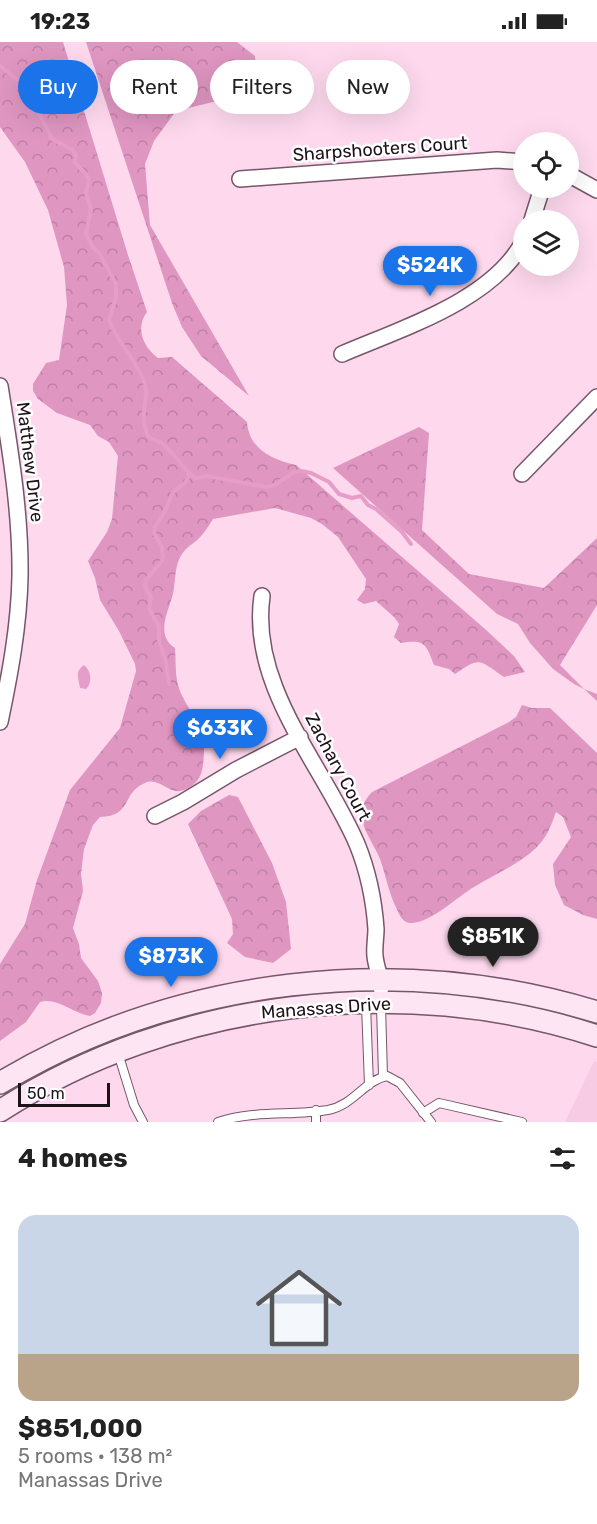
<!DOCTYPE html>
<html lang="en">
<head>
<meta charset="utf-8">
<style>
	:root { --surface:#fff; --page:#f6f6f6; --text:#222; --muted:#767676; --line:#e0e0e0; --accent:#1a73e8 }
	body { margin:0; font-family:Rubik,sans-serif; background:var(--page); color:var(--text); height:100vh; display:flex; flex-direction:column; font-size:22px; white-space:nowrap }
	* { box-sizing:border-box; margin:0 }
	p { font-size:20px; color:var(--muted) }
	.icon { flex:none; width:33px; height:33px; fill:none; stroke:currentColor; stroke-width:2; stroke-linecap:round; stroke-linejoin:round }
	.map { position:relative; height:1080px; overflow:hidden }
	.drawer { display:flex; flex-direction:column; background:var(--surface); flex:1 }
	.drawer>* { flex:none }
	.guide { position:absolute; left:18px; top:18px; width:561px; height:54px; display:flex; gap:12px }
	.fabs { position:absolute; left:513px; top:90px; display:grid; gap:12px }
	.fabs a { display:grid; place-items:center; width:66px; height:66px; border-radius:50%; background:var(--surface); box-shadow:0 6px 24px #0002; font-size:30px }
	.scale { position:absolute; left:18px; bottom:15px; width:92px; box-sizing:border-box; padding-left:6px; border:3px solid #1e1219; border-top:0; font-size:16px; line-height:21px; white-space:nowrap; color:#1e1219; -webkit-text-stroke:4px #fff; paint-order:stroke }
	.price { position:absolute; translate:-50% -51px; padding:0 14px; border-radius:21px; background:var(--accent); color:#fff; font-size:20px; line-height:39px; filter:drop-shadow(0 2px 3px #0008) }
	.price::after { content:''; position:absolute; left:50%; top:36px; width:18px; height:14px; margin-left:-9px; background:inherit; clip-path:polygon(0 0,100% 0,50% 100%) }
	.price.on { background:#222; color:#fff }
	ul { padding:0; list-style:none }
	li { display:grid; align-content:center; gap:12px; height:318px; padding:0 18px }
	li+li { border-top:2px solid var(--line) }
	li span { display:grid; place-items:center; height:186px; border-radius:18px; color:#555 }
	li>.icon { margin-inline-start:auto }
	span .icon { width:108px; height:108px; fill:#fffc; stroke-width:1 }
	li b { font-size:26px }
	h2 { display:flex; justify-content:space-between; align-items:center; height:72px; padding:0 18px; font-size:26px }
	.chip { padding:0 21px; border-radius:27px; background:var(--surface); box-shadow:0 6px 24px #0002; font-size:21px; line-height:54px }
	.chip.on { background:var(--accent); color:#fff }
	.status { display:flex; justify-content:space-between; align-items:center; height:42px; padding:0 30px; background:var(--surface); direction:ltr }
	.status svg { height:16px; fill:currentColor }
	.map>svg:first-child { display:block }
</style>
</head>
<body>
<div class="status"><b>19:23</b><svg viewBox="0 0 49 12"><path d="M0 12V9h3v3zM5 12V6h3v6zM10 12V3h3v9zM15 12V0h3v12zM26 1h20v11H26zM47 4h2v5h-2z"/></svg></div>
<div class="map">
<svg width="597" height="1080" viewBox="0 0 597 1080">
	<defs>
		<pattern id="forest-crowns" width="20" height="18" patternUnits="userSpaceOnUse" patternTransform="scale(1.5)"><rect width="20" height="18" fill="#df96c1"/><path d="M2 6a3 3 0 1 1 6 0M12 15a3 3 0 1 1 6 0" fill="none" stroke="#bf80a5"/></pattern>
	</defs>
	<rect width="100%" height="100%" fill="#fed9ee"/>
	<!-- built -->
	<path fill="#f7cbe4" d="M594,1019l3,1v60h-32z"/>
	<!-- forest -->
	<path fill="url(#forest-crowns)" d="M0,0h63l64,210 20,60c-12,16 -4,35 11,46l14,-1 75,65c2,27 25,38 49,43l189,164 29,27 11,16 -21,5c-25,-17 -23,-21 -49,-3l-6,-5 -15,-4c-8,-21 -9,-26 -33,-22l-7,-6 5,-13 -5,-7 -18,-16 -12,3 -7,-4 8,-11 1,-10 -28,-42 -16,-13 -11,-6 -36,-10 -62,11c-5,8 -10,16 -17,22 -5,4 -10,7 -14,13 -8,12 -6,26 -9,40 -5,18 -18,41 2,54 1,12 0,26 3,37 4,16 17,30 24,45 4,9 2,14 2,23 -1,17 -2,30 -20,37 -15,6 -25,-14 -39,-7 -24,10 -12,33 -45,34l-7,8 -9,24 -3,25 2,17 -10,37 6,16 2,14 17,23 4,12 -1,10 -6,10 -5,3c-16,-2 -33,-19 -50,-14l-14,20 -26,19v-77l25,-40 12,-44 33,-90 50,-62 16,-57 -1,-7 -16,-33 -19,-31 -5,-22 -7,-17 19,-29 5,-13 6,-63 -9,-14 -11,-6 -8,-11 -33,-12 -19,-14 -5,-8v-7l13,-21 13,-3 8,-55 -3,-38 -16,-57 -23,-48 -25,-35z
		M86,0h151l18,14 3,35 -82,20 -22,30 -9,23 5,61 99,171 -48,-40 -19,-29 -10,-24z
		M419,385l10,6 -7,97 47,44 75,14 53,-50v67l-37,60 24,24 13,5v7l-13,-12 -10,-5 -21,-15 -23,-26 -12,-19 -21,-10 -164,-146z
		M522,663l10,3h18l47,45v166l-14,-4 -19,-10 -9,-20 -2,-21 18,-27 -8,-20 -7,-5c-5,14 -9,25 -20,36 -18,17 -41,26 -62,39 -15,8 -49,42 -68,35 -6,-3 -9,-13 -12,-19 -6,-14 -9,-30 -14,-44 -5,-13 -17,-28 -18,-42 -1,-10 3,-18 10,-25l137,-70 7,-5z
		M229,753l9,2 34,66 14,39 5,47 -18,14 -28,-6 -18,-14 6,-9 -1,-15 -44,-95 13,-13z"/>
	<!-- water -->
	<path fill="#e69dc8" d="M84,623c7,5 9,18 2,24l-6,-1c-1,-9 -6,-16 4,-23z"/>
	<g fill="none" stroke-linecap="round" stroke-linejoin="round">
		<!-- stream -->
		<path stroke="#e69dc8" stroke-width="4" d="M0,24l26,21 26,52 21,11 3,6 -1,7 11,11 3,6 -3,13 5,16 -5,25 6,12 8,8 16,30v13l-7,23c9,23 26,39 35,61 5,12 0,19 0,32 -1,6 1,17 4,23 3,4 8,4 12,6 15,10 21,27 36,36l11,-2 59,11 9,-2 19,-13 7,-1 10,2 18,9 10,12 13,4 9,-2 7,9 8,4 26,23 9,12
			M169,642l-3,-22 -7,-22v-14l-10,-17 2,-11 -6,-12 1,-6 16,-19 1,-5 -1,-9 -8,-14 1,-6 10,-16 8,-19 13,-10 3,-8"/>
		<defs>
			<path id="lane" d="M366,963l3,80
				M381,964l2,70
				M118,1011l16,52 9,17
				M316,1068v12
				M423,1071l16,-10 83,19
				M218,1080c35,-12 74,-6 110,-12 26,-5 37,-30 59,-34l13,7 31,39"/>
			<path id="street" d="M568,132l29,16
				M240,137l257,-19 27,2
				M532,178l10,-32
				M342,312c58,-25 152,-54 182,-114
				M0,344c10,63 21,128 20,191 -1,49 -10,97 -20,145
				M522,432l75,-77
				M262,554c-13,91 61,169 95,248 11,27 17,56 19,85 0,9 -2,18 -1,27 1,11 6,21 6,32
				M155,774l28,-14 53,-32 64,-33"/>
			<path id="secondary" d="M0,1041c178,-107 400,-131 597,-71
				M0,1069c173,-111 402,-139 597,-75"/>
		</defs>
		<!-- lane casing -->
		<use href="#lane" stroke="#765769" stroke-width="10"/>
		<!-- street casing -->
		<use href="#street" stroke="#765769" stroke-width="18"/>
		<!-- secondary casing -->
		<use href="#secondary" stroke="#765769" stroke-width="24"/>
		<!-- lane -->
		<use href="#lane" stroke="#fff" stroke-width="8"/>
		<!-- street -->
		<use href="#street" stroke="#fff" stroke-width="15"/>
		<!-- secondary -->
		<use href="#secondary" stroke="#fde5f3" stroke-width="21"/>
	</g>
	<g text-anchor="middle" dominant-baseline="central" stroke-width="5" stroke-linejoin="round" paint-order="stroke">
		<!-- street labels -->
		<g font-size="18" fill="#1e1219" stroke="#fff">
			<text transform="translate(380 107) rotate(-4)">Sharpshooters Court</text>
			<text transform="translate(30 420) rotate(83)">Matthew Drive</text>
			<text transform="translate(338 725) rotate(62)">Zachary Court</text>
			<text transform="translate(326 966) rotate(-4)">Manassas Drive</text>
		</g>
	</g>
</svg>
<div class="fabs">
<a><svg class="icon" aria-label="locate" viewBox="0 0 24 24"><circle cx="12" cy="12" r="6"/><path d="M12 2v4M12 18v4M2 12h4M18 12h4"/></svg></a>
<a><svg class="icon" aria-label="layers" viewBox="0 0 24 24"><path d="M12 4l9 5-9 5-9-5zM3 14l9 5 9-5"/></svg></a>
</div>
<div class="scale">50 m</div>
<b class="price" style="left:430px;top:255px">$524K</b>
<b class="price" style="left:220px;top:718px">$633K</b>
<b class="price on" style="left:493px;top:926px">$851K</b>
<b class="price" style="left:171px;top:946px">$873K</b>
<div class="guide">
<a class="chip on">Buy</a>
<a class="chip">Rent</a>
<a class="chip">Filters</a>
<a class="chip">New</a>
</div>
</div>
<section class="drawer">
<h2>4 homes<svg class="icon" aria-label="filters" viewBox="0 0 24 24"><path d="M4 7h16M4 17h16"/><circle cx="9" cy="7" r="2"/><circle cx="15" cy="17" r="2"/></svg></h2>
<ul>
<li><span style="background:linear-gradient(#c9d6e8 75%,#b9a48a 0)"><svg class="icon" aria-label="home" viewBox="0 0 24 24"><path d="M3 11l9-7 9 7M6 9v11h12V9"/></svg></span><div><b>$851,000</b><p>5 rooms · 138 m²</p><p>Manassas Drive</p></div></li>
</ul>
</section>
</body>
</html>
